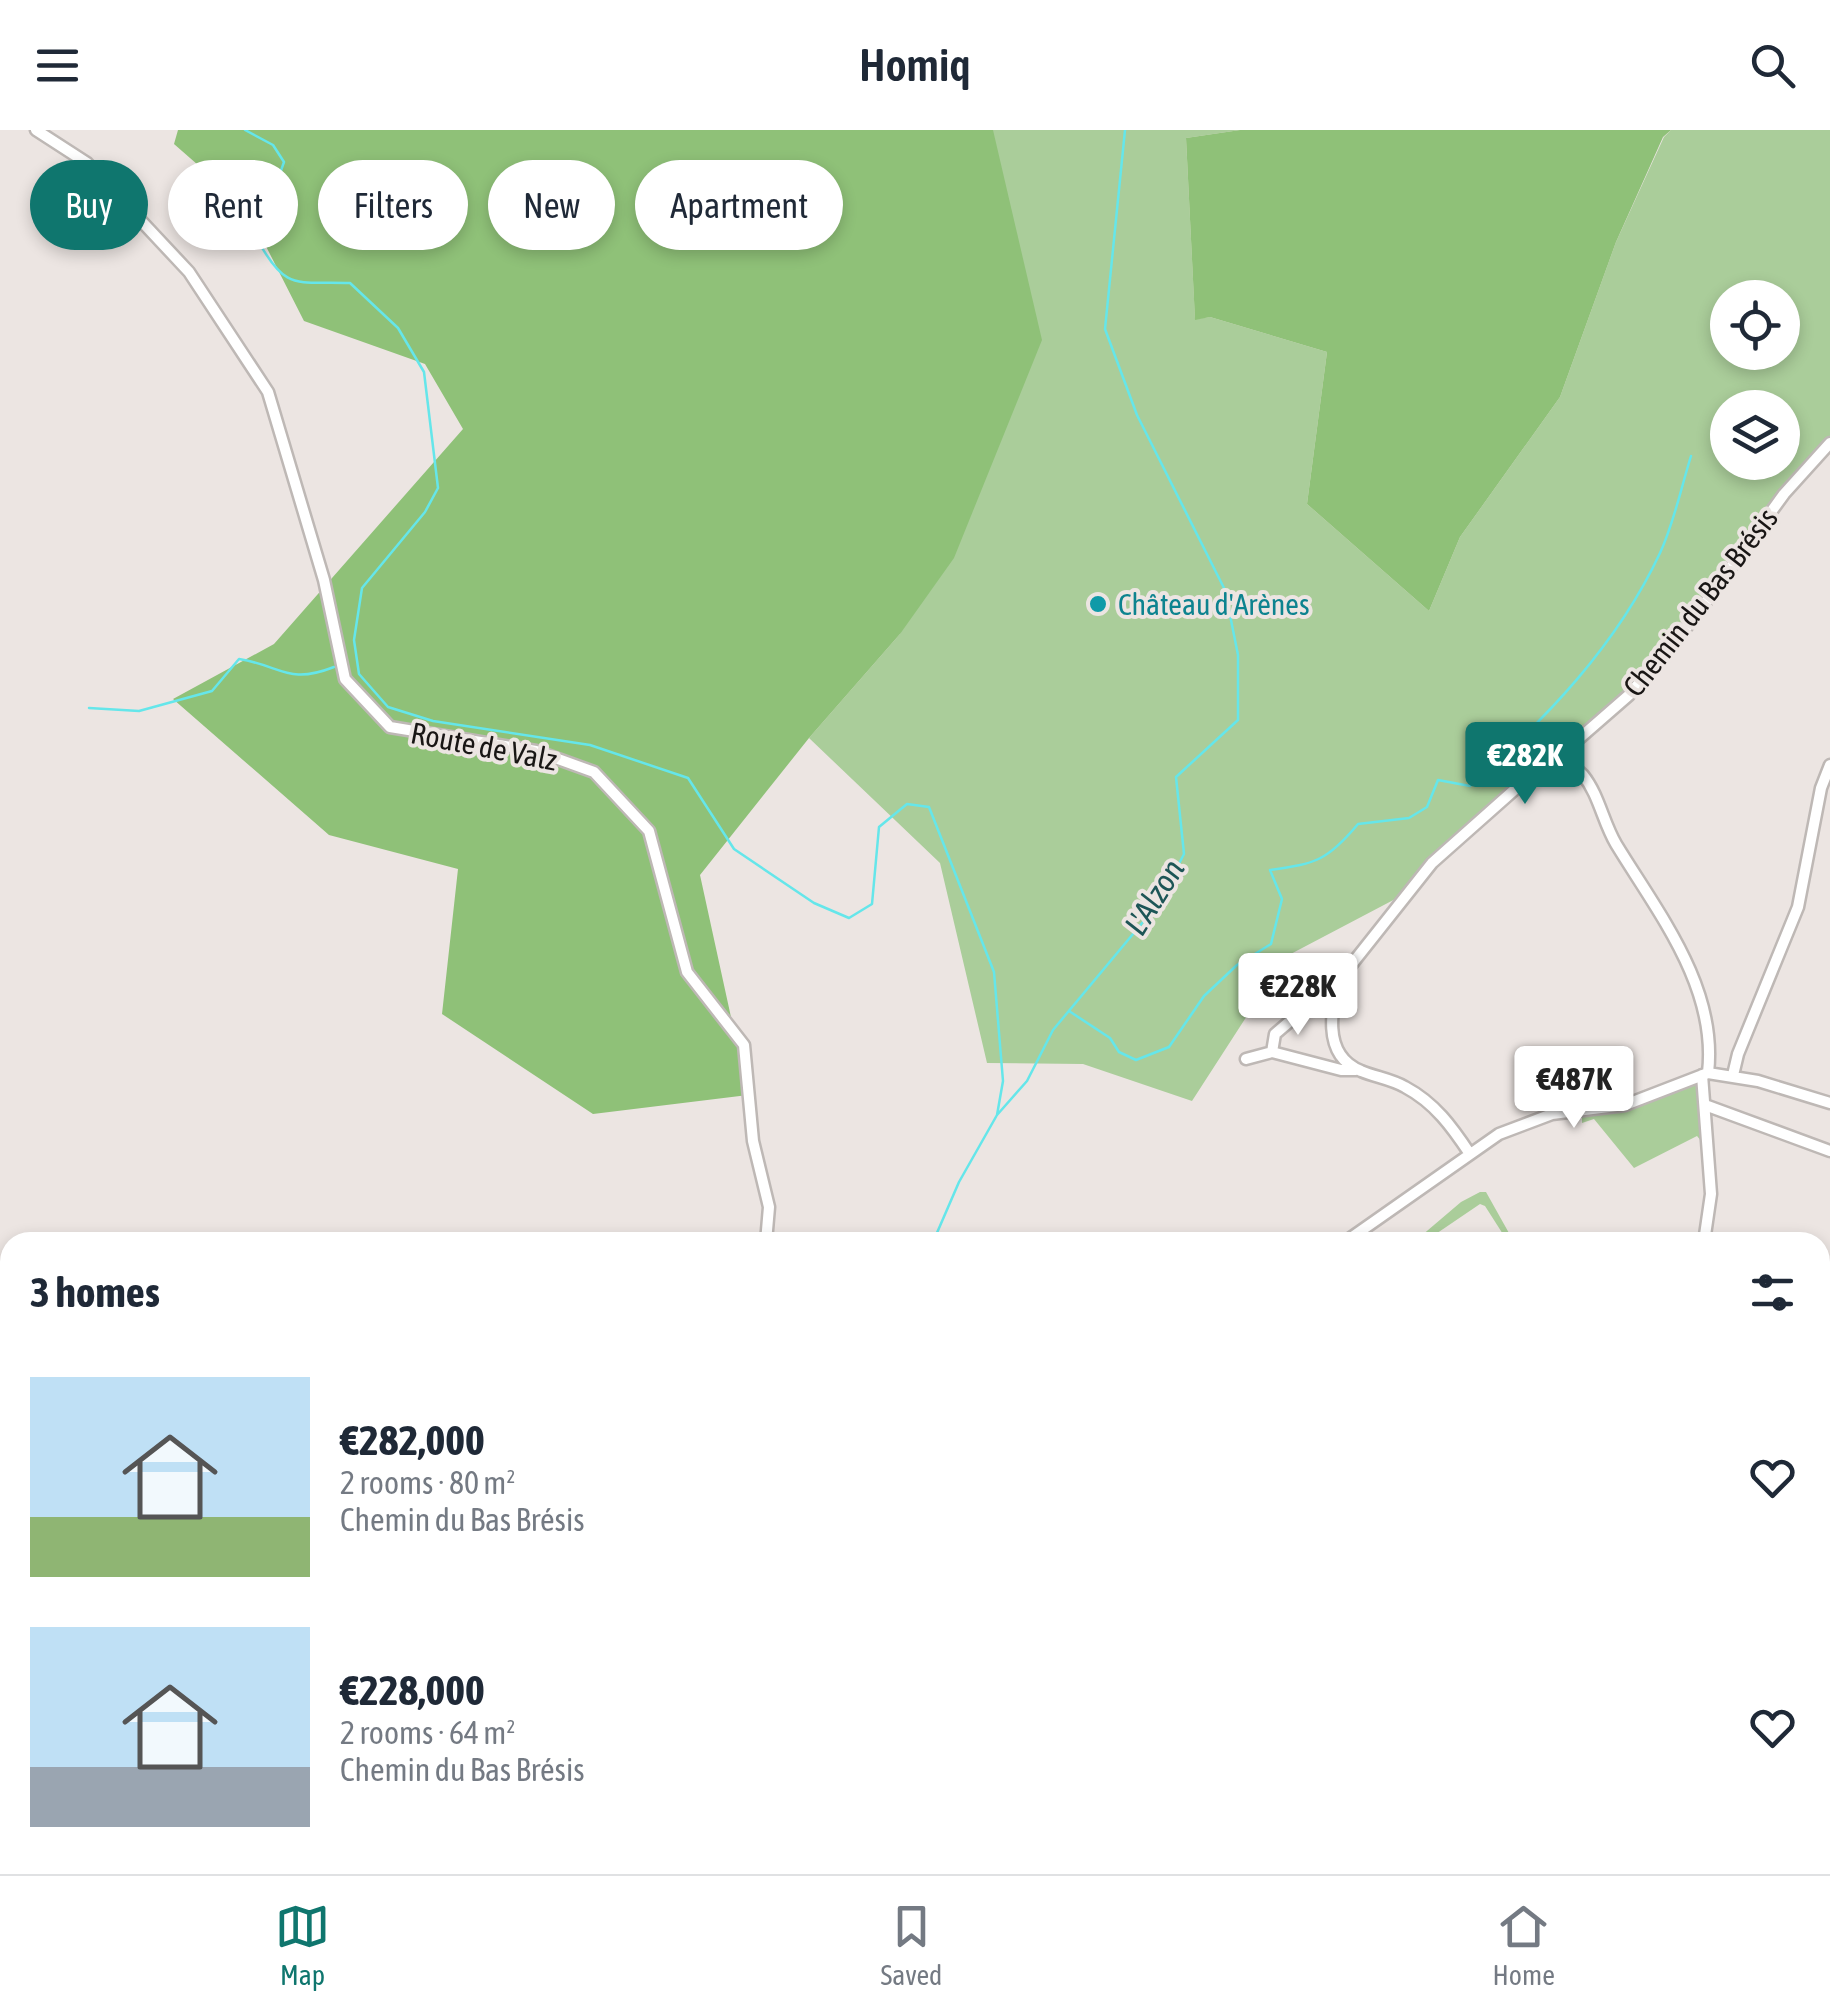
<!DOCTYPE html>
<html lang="en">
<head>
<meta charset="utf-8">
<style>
	:root { --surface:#fff; --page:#f6f6f7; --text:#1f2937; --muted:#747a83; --line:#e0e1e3; --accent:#0f766e }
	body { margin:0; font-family:"Asap Condensed",sans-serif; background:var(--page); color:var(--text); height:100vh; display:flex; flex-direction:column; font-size:38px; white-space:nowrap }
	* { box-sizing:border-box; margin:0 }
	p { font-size:32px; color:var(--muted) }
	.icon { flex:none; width:55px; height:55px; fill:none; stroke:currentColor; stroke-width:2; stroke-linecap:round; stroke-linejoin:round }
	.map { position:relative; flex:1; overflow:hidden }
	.panel { position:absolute; left:0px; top:1102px; width:1830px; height:642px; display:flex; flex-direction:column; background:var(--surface); border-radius:30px 30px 0 0; box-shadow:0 5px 15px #0003 }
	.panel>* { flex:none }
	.banner { position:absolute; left:30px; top:30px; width:1000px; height:90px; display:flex; gap:20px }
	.controls { position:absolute; left:1710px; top:150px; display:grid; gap:20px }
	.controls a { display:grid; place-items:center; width:90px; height:90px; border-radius:50%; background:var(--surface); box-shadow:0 5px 15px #0003; font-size:50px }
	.price { position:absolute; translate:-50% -85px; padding:0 22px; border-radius:10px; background:#fff; color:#222; font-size:32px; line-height:65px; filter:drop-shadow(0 2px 5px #0008) }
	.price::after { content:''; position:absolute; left:50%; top:60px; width:30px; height:22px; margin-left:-15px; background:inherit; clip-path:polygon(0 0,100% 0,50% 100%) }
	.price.selected { background:var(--accent); color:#fff }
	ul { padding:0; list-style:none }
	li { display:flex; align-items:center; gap:30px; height:250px; padding:0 30px }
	li span { display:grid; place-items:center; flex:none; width:280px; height:200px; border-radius:0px; color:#555 }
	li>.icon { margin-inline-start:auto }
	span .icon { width:120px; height:120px; fill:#fffc; stroke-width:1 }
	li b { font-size:42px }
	h2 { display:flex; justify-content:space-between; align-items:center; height:120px; padding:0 30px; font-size:42px }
	.pill { padding:0 35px; border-radius:45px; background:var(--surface); box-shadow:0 5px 15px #0003; font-size:35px; line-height:90px }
	.pill.selected { background:var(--accent); color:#fff }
	header { display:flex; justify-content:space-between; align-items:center; height:130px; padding:0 30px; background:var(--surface); font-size:45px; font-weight:600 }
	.dock { display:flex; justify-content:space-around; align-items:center; height:140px; border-top:2px solid var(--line); background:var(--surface); font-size:28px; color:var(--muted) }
	.dock a { display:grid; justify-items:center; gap:5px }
	.dock .selected { color:var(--accent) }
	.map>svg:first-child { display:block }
</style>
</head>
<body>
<header><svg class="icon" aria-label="menu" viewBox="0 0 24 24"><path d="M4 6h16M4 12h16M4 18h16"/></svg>Homiq<svg class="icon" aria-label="search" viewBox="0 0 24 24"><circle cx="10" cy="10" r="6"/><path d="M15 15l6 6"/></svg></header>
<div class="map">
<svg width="1830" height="1744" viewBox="0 0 1830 1744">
	<rect width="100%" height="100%" fill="#ece5e2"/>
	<!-- green -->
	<path fill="#aacd9a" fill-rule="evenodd" d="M993,0h247l-54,8 9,181 15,-2 117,35 -20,152 122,107 31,-74 100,-140 56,-155 48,-105 7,-7h159v309l-218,267 -211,190 -116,61 -93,144 -109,-37 -96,-1 -47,-200 -131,-125 91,-104zM1728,168h54v54h-54zM1728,278h54v54h-54z
		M1698,951l8,92 -3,1 3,-3 -4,-29 -5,-6 -63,32 -40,-49 -12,4v-9z
		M1480,1062h6l28,50h-6l-23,-36 -5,-2 -56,38h-10l47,-40z
		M1110,1735h119l5,9h-95z
		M1239,1735h69l10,9h-75z"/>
	<!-- forest -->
	<path fill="#8fc178" d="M178,0h815l49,210 -88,218 -54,76 -91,104 -109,137 48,220 -155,19 -151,-100 16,-145 -129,-34 -156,-136 101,-55 189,-215 -38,-65 -121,-43 -58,-114 -72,-63z
		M1240,0h431l-8,7 -47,105 -56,155 -100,140 -31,74 -122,-107 20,-152 -117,-35 -15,3 -9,-182z"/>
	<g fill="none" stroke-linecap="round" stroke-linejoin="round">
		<!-- stream -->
		<path stroke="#65e6ea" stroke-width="2.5" d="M245,0l28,15 11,17 -27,77c29,53 38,42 93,44l48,45 26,44 14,116 -13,24 -63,76 -8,52 5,34 29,33 45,14 157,24 98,33 46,71 80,54 35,15 23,-14 7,-77 28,-23 22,3 65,165 9,109 -6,34
			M89,578l50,3 73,-20 27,-32c43,7 49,26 95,8
			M1069,881l41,27 9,14 17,8 33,-13 35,-51 33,-31 34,-21 11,-45 -12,-29c46,-6 58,-10 88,-46l51,-6 18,-11 11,-27 32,6c76,-67 147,-141 190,-233 14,-30 21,-65 31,-97
			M933,1112l26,-60 38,-67 30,-34 26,-51 105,-126 26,-50 -8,-77 62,-57v-65l-13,-65 -88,-175 -32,-86 20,-199
			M0,1592l10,-3
			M1057,1735l14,9"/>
		<defs>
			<path id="minor" d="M36,0l51,33 102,109 79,120 56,188 21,99 45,48 146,24 58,21 55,59 38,141 57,73 9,96 16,66 -3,35
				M1559,626c8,6 17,12 24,19 16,20 20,47 33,69 42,69 102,143 92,229
				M1272,922l3,-18 55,-47 9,-1
				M1246,929l26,-7 69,18h15
				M1702,945l9,119 -7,48
				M1733,945l5,-21 60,-147 23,-119 9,-23
				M1705,975l125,46
				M1470,1024c-18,-27 -35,-51 -65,-67 -14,-8 -30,-10 -44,-16 -40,-16 -31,-66 -17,-97l88,-111 107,-95 20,-12 70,-61 66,-78 89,-123 46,-51
				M1345,1112l154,-108 53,-20 73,-9 83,-32 50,8 72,22
				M0,1257l10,6
				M1820,1324l10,-6
				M1820,1386l10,11
				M1830,1444l-7,9 7,12
				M1234,1735l5,9
				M1460,1735l9,9
				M1771,1735l4,9
				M106,1744l19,-9
				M461,1744l3,-9
				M577,1744l1,-9
				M1424,1744l9,-9"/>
		</defs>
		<!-- minor casing -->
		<use href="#minor" stroke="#beb8b5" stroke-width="15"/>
		<!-- minor -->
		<use href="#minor" stroke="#fff" stroke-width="10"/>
	</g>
	<!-- markers -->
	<circle fill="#0f9aa8" stroke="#ece5e2" stroke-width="4" cx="1098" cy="474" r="10"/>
	<g text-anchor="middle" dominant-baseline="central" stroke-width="8" stroke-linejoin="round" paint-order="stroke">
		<!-- street labels -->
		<g font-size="30" fill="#191615" stroke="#ece5e2">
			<text transform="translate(1700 472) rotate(-52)">Chemin du Bas Brésis</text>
			<text transform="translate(484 616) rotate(11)">Route de Valz</text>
		</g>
		<!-- culture labels -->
		<g font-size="30" fill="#0d838f" stroke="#ece5e2" text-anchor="start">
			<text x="1118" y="474">Château d'Arènes</text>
		</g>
		<!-- water labels -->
		<g font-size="32" font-style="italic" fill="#1d5556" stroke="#ece5e2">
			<text transform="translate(1154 767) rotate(-58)">L'Alzon</text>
		</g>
	</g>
</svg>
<div class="controls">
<a><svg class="icon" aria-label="locate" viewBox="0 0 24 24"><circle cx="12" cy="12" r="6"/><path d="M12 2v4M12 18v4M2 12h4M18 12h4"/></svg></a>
<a><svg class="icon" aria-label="layers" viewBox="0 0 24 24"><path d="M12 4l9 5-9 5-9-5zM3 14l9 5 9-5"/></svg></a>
</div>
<b class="price selected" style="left:1525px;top:677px">€282K</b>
<b class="price" style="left:1298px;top:908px">€228K</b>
<b class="price" style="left:1574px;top:1001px">€487K</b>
<div class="banner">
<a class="pill selected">Buy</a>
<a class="pill">Rent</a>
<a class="pill">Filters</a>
<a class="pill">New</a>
<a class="pill">Apartment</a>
</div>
<section class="panel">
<h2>3 homes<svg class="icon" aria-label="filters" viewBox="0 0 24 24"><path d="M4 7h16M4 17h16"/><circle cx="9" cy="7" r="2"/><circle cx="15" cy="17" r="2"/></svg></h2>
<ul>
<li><span style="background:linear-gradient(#bfe0f5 70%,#8fb573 0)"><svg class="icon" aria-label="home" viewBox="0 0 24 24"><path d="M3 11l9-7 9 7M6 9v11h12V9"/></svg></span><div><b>€282,000</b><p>2 rooms · 80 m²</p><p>Chemin du Bas Brésis</p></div><svg class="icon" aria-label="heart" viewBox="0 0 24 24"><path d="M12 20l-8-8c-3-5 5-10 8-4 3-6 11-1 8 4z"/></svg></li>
<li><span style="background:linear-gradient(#bfe0f5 70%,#9aa5b1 0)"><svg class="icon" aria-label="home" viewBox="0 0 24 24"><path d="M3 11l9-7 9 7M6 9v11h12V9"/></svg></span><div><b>€228,000</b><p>2 rooms · 64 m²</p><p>Chemin du Bas Brésis</p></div><svg class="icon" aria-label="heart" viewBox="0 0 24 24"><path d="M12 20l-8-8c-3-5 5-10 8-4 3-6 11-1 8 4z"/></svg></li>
</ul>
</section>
</div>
<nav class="dock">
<a class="selected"><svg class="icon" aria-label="map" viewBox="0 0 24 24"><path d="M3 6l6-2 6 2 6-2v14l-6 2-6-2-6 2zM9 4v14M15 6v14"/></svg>Map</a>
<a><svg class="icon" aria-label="saved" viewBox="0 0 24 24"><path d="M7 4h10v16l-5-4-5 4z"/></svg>Saved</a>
<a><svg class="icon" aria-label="home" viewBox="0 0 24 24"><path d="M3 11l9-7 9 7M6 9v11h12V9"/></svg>Home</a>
</nav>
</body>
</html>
